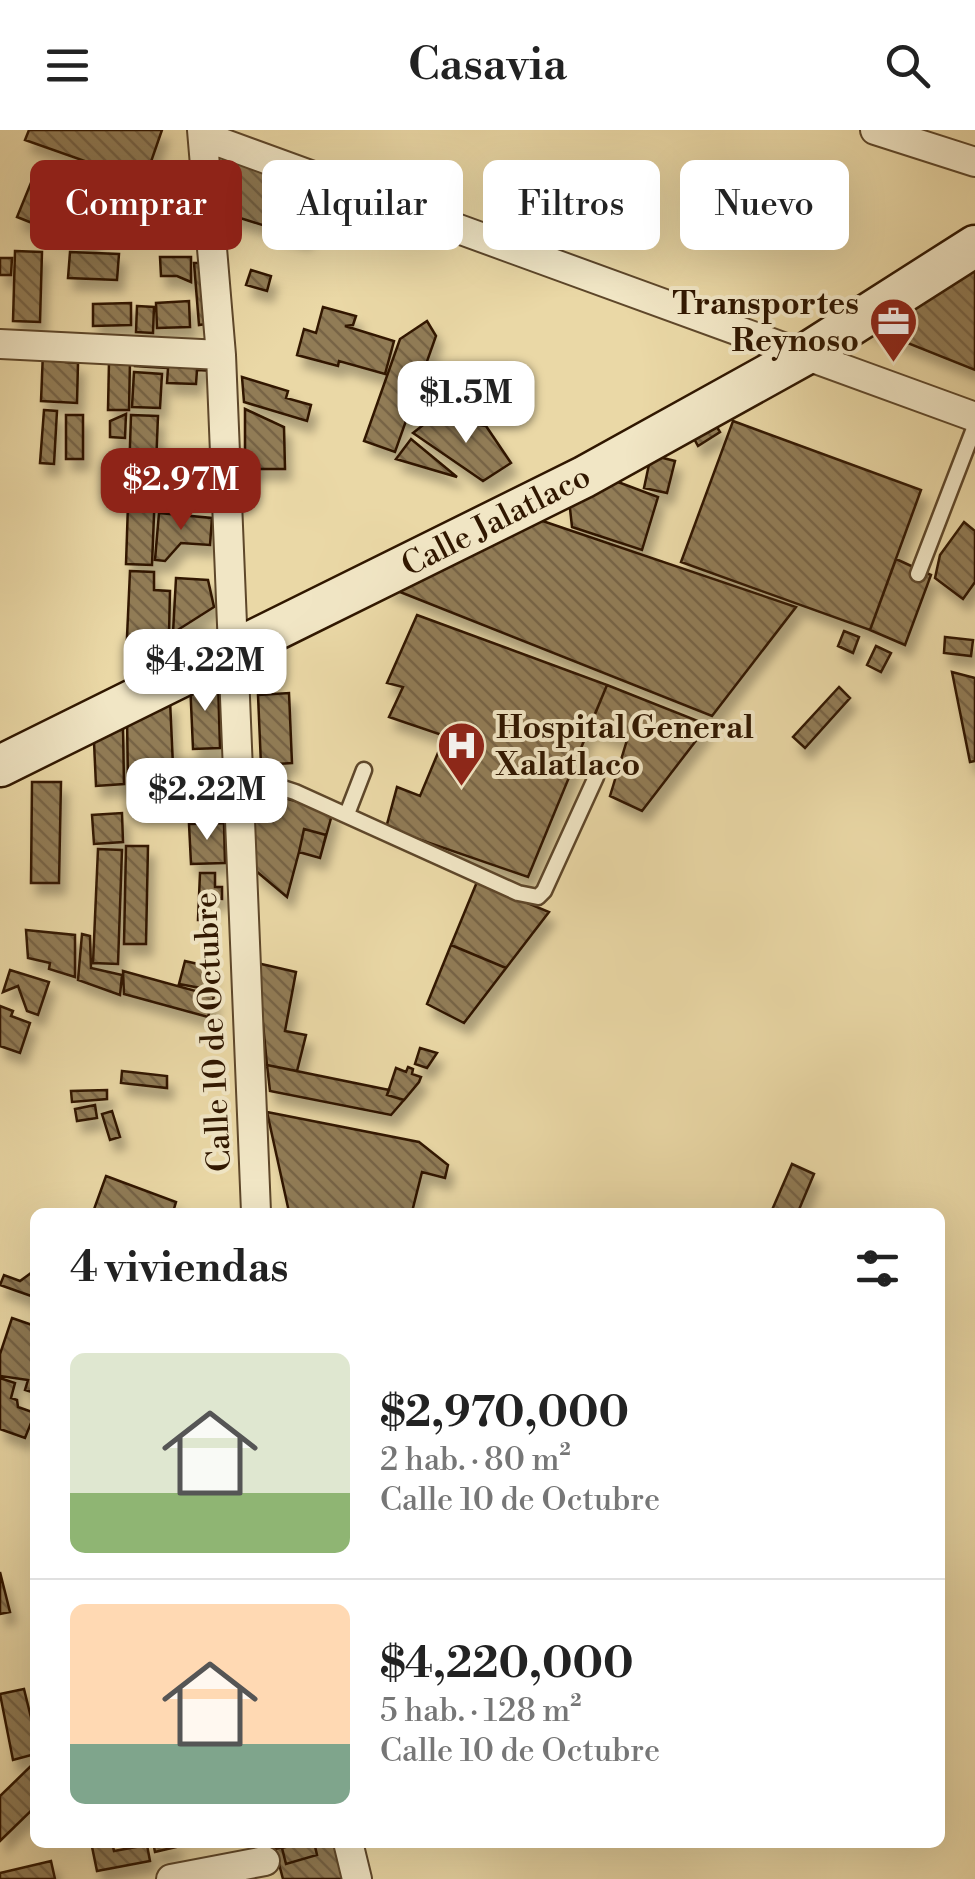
<!DOCTYPE html>
<html lang="es">
<head>
<meta charset="utf-8">
<style>
	:root { --surface:#fff; --page:#f2f2f2; --text:#222; --muted:#767676; --line:#e0e0e0; --accent:#8f2418 }
	body { margin:0; font-family:"Libre Bodoni",serif; background:var(--page); color:var(--text); height:100vh; display:flex; flex-direction:column; font-size:38px; white-space:nowrap }
	* { box-sizing:border-box; margin:0 }
	p { font-size:32px; color:var(--muted) }
	.icon { flex:none; width:55px; height:55px; fill:none; stroke:currentColor; stroke-width:2; stroke-linecap:round; stroke-linejoin:round }
	.map { position:relative; flex:1; overflow:hidden }
	.panel { position:absolute; left:30px; top:1078px; width:915px; height:640px; display:flex; flex-direction:column; background:var(--surface); border-radius:15px; box-shadow:0 10px 40px #0002 }
	.panel>* { flex:none }
	.banner { position:absolute; left:30px; top:30px; width:915px; height:90px; display:flex; gap:20px }
	.price { position:absolute; translate:-50% -85px; padding:0 22px; border-radius:20px; background:#fff; color:#222; font-size:32px; line-height:65px; filter:drop-shadow(0 2px 5px #0008) }
	.price::after { content:''; position:absolute; left:50%; top:60px; width:30px; height:22px; margin-left:-15px; background:inherit; clip-path:polygon(0 0,100% 0,50% 100%) }
	.price.on { background:var(--accent); color:#fff }
	ul { padding:0; list-style:none }
	li { display:flex; align-items:center; gap:30px; height:250px; padding:0 40px }
	li+li { border-top:2px solid var(--line) }
	li span { display:grid; place-items:center; flex:none; width:280px; height:200px; border-radius:15px; color:#555 }
	li>.icon { margin-inline-start:auto }
	span .icon { width:120px; height:120px; fill:#fffc; stroke-width:1 }
	li b { font-size:42px }
	h2 { display:flex; justify-content:space-between; align-items:center; height:120px; padding:0 40px; font-size:42px }
	.tag { padding:0 35px; border-radius:15px; background:var(--surface); box-shadow:0 10px 40px #0002; font-size:35px; line-height:90px }
	.tag.on { background:var(--accent); color:#fff }
	header { display:flex; justify-content:space-between; align-items:center; height:130px; padding:0 40px; background:var(--surface); font-size:45px; font-weight:600 }
	.map>svg:first-child { display:block }
</style>
</head>
<body>
<header><svg class="icon" aria-label="menu" viewBox="0 0 24 24"><path d="M4 6h16M4 12h16M4 18h16"/></svg>Casavia<svg class="icon" aria-label="search" viewBox="0 0 24 24"><circle cx="10" cy="10" r="6"/><path d="M15 15l6 6"/></svg></header>
<div class="map">
<svg width="975" height="1749" viewBox="0 0 975 1749">
	<defs>
		<pattern id="building-back-hatch" width="6" height="6" patternUnits="userSpaceOnUse" patternTransform="scale(2.5)"><rect width="6" height="6" fill="#917b56"/><path d="M-1 5l2 2M0 0l6 6M5-1l2 2" fill="none" stroke="#776445"/></pattern>
		<filter id="shadow"><feDropShadow dx="6" dy="11" stdDeviation="5" flood-color="#0004"/></filter>
	</defs>
	<rect width="100%" height="100%" fill="#ead8a6"/>
	<filter id="stains"><feTurbulence type="fractalNoise" baseFrequency=".002" numOctaves="4"/><feColorMatrix values="0 0 0 0 .2 0 0 0 0 .09 0 0 0 0 .02 0 0 0 .5 -.17"/></filter>
	<radialGradient id="worn" r=".72"><stop offset=".6" stop-color="#630" stop-opacity="0"/><stop offset="1" stop-color="#630" stop-opacity=".3"/></radialGradient>
	<!-- building -->
	<path fill="url(#building-back-hatch)" stroke="#301700" stroke-width="2.5" filter="url(#shadow)" d="M29,0h133l-18,52 -119,-42z
		M246,28l76,24 -18,56 -77,-24 6,-19 -10,-36 20,6z
		M37,38l37,14 -19,50 -38,-15z
		M67,86l30,12 -7,17 -30,-12z
		M15,121l27,1 -2,70 -27,-1z
		M70,122l49,2 -2,26 -49,-2z
		M975,123v117l-110,-44z
		M160,127h31v25l-14,-6h-16z
		M0,128h12l-1,17h-11z
		M194,133h15l4,60 -14,2z
		M251,140l20,6 -4,15 -21,-6z
		M189,171l1,26 -33,1 -1,-25z
		M131,173v22l-38,1v-22z
		M137,176l17,1 -1,26 -17,-1z
		M323,177l33,9 -3,9 -8,1 49,15 -9,33 -46,-13 -1,5 -41,-11 7,-26 12,4z
		M427,191l9,15 -41,116 -31,-11 36,-102z
		M43,222l24,1 -1,9 12,1 -1,40 -36,-2z
		M135,226l80,4 -1,11 -17,-1 -1,14 -29,-1 1,-15 -33,-2z
		M109,231h21l-1,49h-21z
		M134,242l28,2 -2,34 -28,-1z
		M242,247l46,14 -2,7 25,7 -4,16 -63,-19z
		M245,279l39,18 1,42h-40z
		M44,280l13,1 -3,53 -14,-1z
		M126,284l-1,24 -15,-1v-16z
		M66,285h17v44h-17z
		M131,285l27,1 -6,149 -26,-1z
		M432,288l54,8 25,37 -28,18 -70,-48z
		M733,291l188,69 -51,140 -189,-68z
		M714,292l6,10 -22,14 -6,-11z
		M411,309l46,38 -61,-18z
		M651,325l24,6 -8,32 -23,-5z
		M602,346l56,21 -16,53 -70,-23 -4,-37z
		M159,383l53,5 -2,27 -29,-2 -16,18 -10,-1z
		M522,384l274,93 -84,109 -327,-130z
		M964,392l11,9v51l-12,17 -28,-21 5,-23z
		M896,429l35,16 -26,70 -35,-15z
		M130,441l24,1v18l16,1 -1,44 -43,24z
		M176,448l32,2 6,27 -41,26z
		M417,485l190,70 -79,192 -142,-49 11,-41 23,9 25,-60 -56,-19 14,-30 -16,-4z
		M844,501l15,6 -6,16 -15,-7z
		M945,507l28,3 -2,16 -27,-3z
		M876,516l15,7 -10,19 -14,-7z
		M952,542l23,6v83l-5,1z
		M218,550l2,68 -27,1 -3,-68z
		M607,555l101,40 -66,86 -32,-15 17,-56 -38,-12z
		M839,557l11,11 -45,50 -12,-11z
		M289,563l3,70 -31,2 -3,-70z
		M170,570l3,66 -17,3v11l-28,2 -1,-63z
		M123,596l1,58 -28,2 -2,-44z
		M211,630v11h13l4,48 -33,2 -4,-60z
		M32,652h29l-2,101h-28z
		M258,661l75,20 -13,47 -21,-6 -12,45 -31,-26 -10,-35z
		M122,683l1,29 -29,2 -2,-29z
		M224,693l1,40 -34,1 -2,-40z
		M304,699l22,6 -6,23 -21,-6z
		M126,716h22l-2,98h-22z
		M98,719l24,1 -4,114 -25,-1z
		M200,743h15v14h7v12l-13,-1 -1,22h-10z
		M477,752l72,30 -43,56 -55,-23z
		M26,800l49,5v42l-26,-8 1,-6 -22,-5z
		M82,804l8,2 1,32 31,7 -2,20 -42,-15z
		M451,815l55,23 -42,55 -37,-19z
		M185,831l26,6 -5,22 -27,-5z
		M257,833l39,9 -11,59 21,4 -9,36 -30,-6z
		M10,840l39,12 -11,33 -11,-4 -9,-25 -15,6z
		M123,841l91,25 -6,21 -84,-23z
		M0,876l13,5 -2,5 19,7 -10,30 -20,-7z
		M420,918l17,5 -10,15 -12,-4z
		M267,935l122,25 -2,5 17,5 -13,15 -121,-24z
		M408,937l5,2 -1,5 9,3 -2,5 -15,18 -17,-5 9,-27 10,4z
		M122,941l45,5v12l-46,-5z
		M107,960v9l-35,3 -1,-11z
		M95,975l2,13 -20,3 -2,-12z
		M112,981l8,26 -10,3 -8,-26z
		M267,982l152,30 29,23 -3,13 -23,-6 -10,40h-123z
		M792,1034l22,10 -16,38h-20l-6,-2z
		M106,1046l70,26 -3,10h-80z
		M31,1143l4,2v29l-1,-7 -34,-12 4,-10 16,6z
		M12,1188l23,8v67l-10,-3 3,-10 -28,-4v-22z
		M0,1248l15,5 -4,15 6,2 1,7 17,6 -10,25 -25,-9z
		M0,1442l10,40 -10,2z
		M24,1559l11,45v20l-22,6 -13,-66z
		M35,1632v45l-35,34v-45z
		M91,1712h21l2,9 33,-6 3,16 -53,10z
		M153,1712h22l1,5 -21,5z
		M303,1712h41l10,37h-71l-8,-30z
		M303,1712h11l3,13 -31,9 -4,-16z
		M51,1731l4,18h-55v-6z"/>
	<g fill="none" stroke-linecap="round" stroke-linejoin="round">
		<defs>
			<path id="service" d="M918,444l57,-148
				M237,643l58,19 223,101 20,4 6,-6 52,-114
				M347,684l17,-44"/>
			<path id="minor" d="M202,0l19,225 35,857
				M875,0l100,32
				M203,6l772,281
				M0,214l221,11
				M348,1712l9,37
				M171,1749l94,-18"/>
			<path id="secondary" d="M0,636l584,-289 220,-122 171,-109"/>
		</defs>
		<!-- service casing -->
		<use href="#service" stroke="#5e472a" stroke-width="19"/>
		<!-- minor casing -->
		<use href="#minor" stroke="#5e472a" stroke-width="32"/>
		<!-- secondary casing -->
		<use href="#secondary" stroke="#301700" stroke-width="45"/>
		<!-- service -->
		<use href="#service" stroke="#f1e6c5" stroke-width="14"/>
		<!-- minor -->
		<use href="#minor" stroke="#f1e6c5" stroke-width="28"/>
		<!-- secondary -->
		<use href="#secondary" stroke="#f1e6c5" stroke-width="40"/>
	</g>
	<!-- icons -->
	<defs>
		<symbol id="office-pin" viewBox="-11 -11 22 30"><path d="M0 17L-7.5 6A9.5 9.5 0 1 1 7.5 6Z" fill="#8f2418" stroke="#f1e6c5"/><path d="M-6-3h4V-5.5h4V-3h4V5H-6ZM-1-4.5V-3h2v-1.5ZM-6 0V1H6V0Z" fill="#fff"/></symbol>
		<symbol id="hospital-pin" viewBox="-11 -11 22 30"><path d="M0 17L-7.5 6A9.5 9.5 0 1 1 7.5 6Z" fill="#8f2418" stroke="#f1e6c5"/><path d="M-5-5h3v3.5h4V-5h3V5h-3V1.5h-4V5h-3Z" fill="#fff"/></symbol>
	</defs>
	<g fill-rule="evenodd">
		<use href="#office-pin" x="866" y="164" width="55" height="75"/>
		<use href="#hospital-pin" x="434" y="588" width="55" height="75"/>
	</g>
	<g text-anchor="middle" dominant-baseline="central" stroke-width="8" stroke-linejoin="round" paint-order="stroke">
		<!-- poi labels -->
		<g font-size="32" font-weight="bold" fill="#301700" stroke="#f1e6c5" text-anchor="end">
			<text x="859" y="174">Transportes<tspan x="859" dy="37">Reynoso</tspan></text>
			<text x="496" y="598" text-anchor="start">Hospital General<tspan x="496" dy="37">Xalatlaco</tspan></text>
		</g>
		<!-- street labels -->
		<g font-size="32" fill="#301700" stroke="#f1e6c5">
			<text transform="translate(496 391) rotate(-27)">Calle Jalatlaco</text>
			<text transform="translate(213 902) rotate(-93)">Calle 10 de Octubre</text>
		</g>
	</g>
	<rect width="100%" height="100%" filter="url(#stains)"/>
	<rect width="100%" height="100%" fill="url(#worn)"/>
</svg>
<b class="price" style="left:466px;top:316px">$1.5M</b>
<b class="price on" style="left:181px;top:403px">$2.97M</b>
<b class="price" style="left:205px;top:584px">$4.22M</b>
<b class="price" style="left:207px;top:713px">$2.22M</b>
<div class="banner">
<a class="tag on">Comprar</a>
<a class="tag">Alquilar</a>
<a class="tag">Filtros</a>
<a class="tag">Nuevo</a>
</div>
<section class="panel">
<h2>4 viviendas<svg class="icon" aria-label="filters" viewBox="0 0 24 24"><path d="M4 7h16M4 17h16"/><circle cx="9" cy="7" r="2"/><circle cx="15" cy="17" r="2"/></svg></h2>
<ul>
<li><span style="background:linear-gradient(#dfe7d0 70%,#8fb573 0)"><svg class="icon" aria-label="home" viewBox="0 0 24 24"><path d="M3 11l9-7 9 7M6 9v11h12V9"/></svg></span><div><b>$2,970,000</b><p>2 hab. · 80 m²</p><p>Calle 10 de Octubre</p></div></li>
<li><span style="background:linear-gradient(#ffd9b3 70%,#7fa58c 0)"><svg class="icon" aria-label="home" viewBox="0 0 24 24"><path d="M3 11l9-7 9 7M6 9v11h12V9"/></svg></span><div><b>$4,220,000</b><p>5 hab. · 128 m²</p><p>Calle 10 de Octubre</p></div></li>
</ul>
</section>
</div>
</body>
</html>
